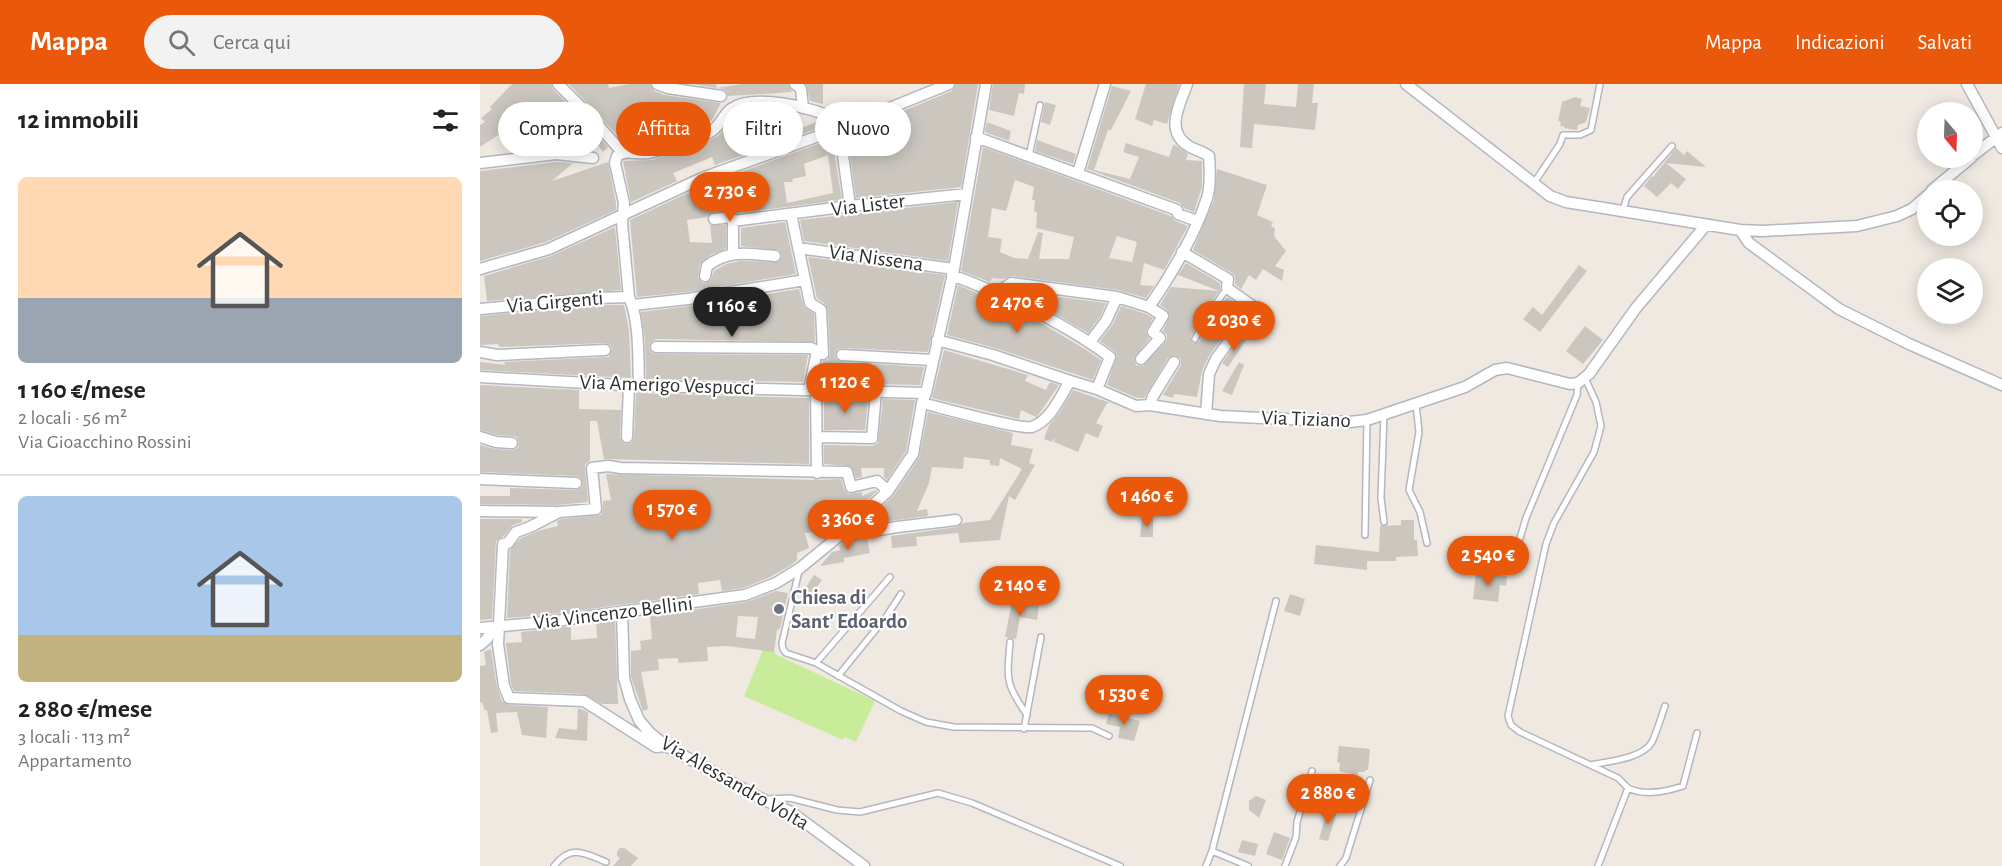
<!DOCTYPE html>
<html lang="it">
<head>
<meta charset="utf-8">
<style>
	:root { --surface:#fff; --page:#f2f2f2; --text:#222; --muted:#767676; --line:#e0e0e0; --accent:#ea580c }
	body { margin:0; font-family:"Alegreya Sans",sans-serif; background:var(--page); color:var(--text); height:100vh; display:flex; flex-direction:column; font-size:22px; white-space:nowrap }
	* { box-sizing:border-box; margin:0 }
	p { font-size:20px; color:var(--muted) }
	.icon { flex:none; width:33px; height:33px; fill:none; stroke:currentColor; stroke-width:2; stroke-linecap:round; stroke-linejoin:round }
	.map { position:relative; flex:1; overflow:hidden }
	.details { display:flex; flex-direction:column; background:var(--surface); width:480px }
	.details>* { flex:none }
	.guide { position:absolute; left:18px; top:18px; width:570px; height:54px; display:flex; gap:12px }
	.needle { width:39px; rotate:161deg }
	.tools { position:absolute; left:1437px; top:18px; display:grid; gap:12px }
	.tools a { display:grid; place-items:center; width:66px; height:66px; border-radius:50%; background:var(--surface); box-shadow:0 3px 15px #0003; font-size:30px }
	.price { position:absolute; translate:-50% -51px; padding:0 14px; border-radius:21px; background:var(--accent); color:#fff; font-size:20px; line-height:39px; filter:drop-shadow(0 2px 3px #0008) }
	.price::after { content:''; position:absolute; left:50%; top:36px; width:18px; height:14px; margin-left:-9px; background:inherit; clip-path:polygon(0 0,100% 0,50% 100%) }
	.price.selected { background:#222; color:#fff }
	ul { padding:0; list-style:none }
	li { display:grid; align-content:center; gap:12px; height:318px; padding:0 18px }
	li+li { border-top:2px solid var(--line) }
	li span { display:grid; place-items:center; height:186px; border-radius:9px; color:#555 }
	li>.icon { margin-inline-start:auto }
	span .icon { width:108px; height:108px; fill:#fffc; stroke-width:1 }
	li b { font-size:26px }
	h2 { display:flex; justify-content:space-between; align-items:center; height:72px; padding:0 18px; font-size:26px }
	.tag { padding:0 21px; border-radius:27px; background:var(--surface); box-shadow:0 3px 15px #0003; font-size:21px; line-height:54px }
	.tag.selected { background:var(--accent); color:#fff }
	header { display:flex; align-items:center; gap:36px; box-sizing:border-box; height:84px; padding:0 30px; background:var(--accent); color:#fff }
	header strong { font-size:28px }
	nav { display:flex; gap:33px; margin-inline-start:auto; font-size:21px }
	.search { width:420px; height:54px; background:var(--page); display:flex; align-items:center; gap:15px; box-sizing:border-box; padding:0 21px; border-radius:33px; color:var(--muted); font-size:22px }
	main { display:flex; flex:1; min-height:0 }
	.map>svg:first-child { display:block }
</style>
</head>
<body>
<header>
<strong>Mappa</strong>
<div class="search"><svg class="icon" aria-label="search" viewBox="0 0 24 24"><circle cx="10" cy="10" r="6"/><path d="M15 15l6 6"/></svg>Cerca qui</div>
<nav><a>Mappa</a><a>Indicazioni</a><a>Salvati</a></nav>
</header>
<main>
<section class="details">
<h2>12 immobili<svg class="icon" aria-label="filters" viewBox="0 0 24 24"><path d="M4 7h16M4 17h16"/><circle cx="9" cy="7" r="2"/><circle cx="15" cy="17" r="2"/></svg></h2>
<ul>
<li><span style="background:linear-gradient(#ffd9b3 65%,#9aa5b1 0)"><svg class="icon" aria-label="home" viewBox="0 0 24 24"><path d="M3 11l9-7 9 7M6 9v11h12V9"/></svg></span><div><b>1 160 €/mese</b><p>2 locali · 56 m²</p><p>Via Gioacchino Rossini</p></div></li>
<li><span style="background:linear-gradient(#a9c7e8 75%,#c2b280 0)"><svg class="icon" aria-label="home" viewBox="0 0 24 24"><path d="M3 11l9-7 9 7M6 9v11h12V9"/></svg></span><div><b>2 880 €/mese</b><p>3 locali · 113 m²</p><p>Appartamento</p></div></li>
</ul>
</section>
<div class="map">
<svg width="1522" height="782" viewBox="0 0 1522 782">
	<rect width="100%" height="100%" fill="#efe9e1"/>
	<!-- pitch -->
	<path fill="#c9ec9a" d="M283,566l11,2 1,2 100,47 -19,41 -12,-5 -1,3 -99,-44z"/>
	<!-- building -->
	<path fill="#cbc7bf" fill-rule="evenodd" d="M32,0h39l2,5 55,58 -5,5 -7,-9 -8,7 -14,-2 -7,-7 15,-14 -26,-24 -13,13 -5,-6 8,38 -21,2 -7,-24 -17,13 -3,-4 -18,12v-22l5,-3 -4,-4 11,-9 -2,-2z
		M89,0h39l1,4 20,-4h21l4,7 11,4 56,8 -9,17 -12,9 -49,16h-16l-1,-12 -14,5z
		M212,0h24l1,4 25,-4h46l4,8 -64,4 -2,-5 -3,-2z
		M326,0h17v20l-13,-3z
		M476,0h22l-17,103 -105,11 -9,-64 105,-43z
		M513,0h32l-1,10 -5,-1 -5,23 -25,-6z
		M666,0h33l-12,40 -13,-4 -2,6 -17,-7z
		M764,0h22l-2,20 32,3 2,-23h16l-2,19h6l-3,27 -61,-6 -2,24 -12,-1z
		M632,2l19,5 -20,39h-3l-14,40 36,9 9,-22 -16,-5 3,-9 43,14 4,-12 4,1 11,8 -2,6 16,1v26l-8,25 -10,-4 -4,-5 -93,-34z
		M1095,13l7,2 -2,7 10,2 -4,14 -8,3 -1,5 -13,-2 1,-1 -5,-1 1,-4 -3,-1 4,-19z
		M565,18l11,3 -6,20 -9,-3z
		M275,26l1,5 30,-3 1,15 8,-3 2,6 21,-9 1,7 -104,37 -3,-8 -39,16 4,8 -46,21 -8,-41 29,-1 48,-15 18,-9 17,-20z
		M507,38l24,9 -2,10 -24,-9z
		M352,55l10,61 -105,13 -6,-3 -18,2 -6,5 -20,3 3,22 22,1 -2,-18h16v24l-14,5 -12,10 -2,14 5,5 7,-2 4,-10 12,-7 14,-3 39,1 3,-6 -3,-6 -38,-4v-18l44,-6 11,52 -109,18 -50,5 -7,-77 75,-35zM348,71l5,38 -46,10 -3,-21h9l-1,-3 14,-3 -2,-12z
		M557,56l39,14 -3,10 -38,-13z
		M503,63l188,69 4,5 13,5 -24,44 -20,-7 -4,22 14,1 -8,12 -28,-8 -106,-14 -9,3 -11,-1 -2,4 -29,-11zM535,96l19,7 -2,13h3l-1,12h3l-1,16 38,9 -5,22h-30l4,-26 -5,-1 -10,27 -14,-1 -14,-6 2,-13 -14,-2 4,-29 14,3zM637,152l20,6 -5,20 -23,-4z
		M1196,64l8,7 3,-4 19,16 -40,-4 20,16 -8,10 -7,-6 -14,14 -13,-11 8,-10 1,1z
		M76,78l17,1 -21,18 56,-19 8,41v7l-70,32 -66,19v-90z
		M737,85l50,16 -10,30 16,7 -2,4 4,2 -1,8 12,15 -11,15 9,4 -2,11 -19,-12 -7,11 -7,-5 -8,14 -6,-5v-8l-3,-3 -39,-23 21,-50z
		M478,118l-10,59 -144,-20 -4,-21z
		M135,143l6,63 -134,11 -3,-25 67,-20z
		M328,173l137,18 -17,77 -86,-4 -4,1 -3,5 1,5 6,3 82,5 -4,18 -102,-2 5,-22 5,-1 2,-6 -2,-44 -3,-6 -8,-6z
		M706,179l34,20v7l-20,28 -9,19 1,6 7,-1 9,-19 19,-26 16,12 -34,47 -7,15 -5,26 -23,-3 -1,4 -10,-3 18,-30v-6l-6,-4 -7,3 -24,40h-7l-30,-13 10,-29 -3,-5 -14,-10 13,-17 8,-18 25,8 7,4 -7,13 3,8 -15,19 2,7 7,1 24,-26v-5l-4,-4 7,-15 -3,-6 -7,-5 11,-18 48,4 -41,-16z
		M1099,181l8,6 -47,61 -17,-13 10,-12 9,8z
		M478,201l73,32 57,34 13,9 -8,20 -98,-32 -48,-13z
		M319,205l5,18 10,7 1,28 -159,-3 -6,4 -1,5 3,5 4,1 152,1 -5,27 -157,-3 -1,-39 -4,-28 48,-6z
		M533,207l93,12 -6,14 -12,16 -31,-18 -45,-23z
		M117,221h27l5,25 2,48 -151,-8v-8l25,3 -1,-3 105,-5 3,-8 -1,-3 -6,-3 -105,4 -2,-3 -18,1v-29z
		M1105,242l18,14 -20,24 -17,-13z
		M761,253l5,3 -18,27 -6,-4z
		M464,266l84,25 -3,6 21,9 4,-8 9,3 -20,29 -3,3 -15,-7 -2,9 -87,-21z
		M759,278l5,3 -12,30 -10,-4z
		M0,301l99,5v19l42,1 -1,27 3,6 3,1 5,-1 3,-5 2,-45 173,5v66l-205,-5 -7,-38h-7v40l-5,3v5l3,33 -31,3 -77,-1v-8h30v-8l66,2 6,-3 1,-4 -3,-6 -4,-1 -96,-4v-27l15,4 17,1 6,-2 1,-5 -2,-6 -4,-1 -16,-1 -17,-5z
		M593,306l38,13h-4l-11,20 7,3 -5,12 -12,-5 -8,19 -24,-10 1,-5 -3,5 -8,-3 5,-14 11,-13z
		M344,314l44,1 -3,31h-41z
		M403,315l32,1 -9,51 -19,29 -3,-3v-9h-23l1,9 -6,1 -5,-12 -27,-2v-19l48,1 6,-3z
		M448,328l85,21 -2,12 22,4 -4,14 6,2 -20,35 -6,-4 -9,44 -40,3 -2,-10 -42,4 1,9 -25,2 -1,-12 66,-9 6,-4 27,-3 32,-51 -22,-11 -1,8 -9,-1v-5l-26,-3 -1,12 -31,-2 -3,16 -12,28 10,-2 1,7 -62,8 -1,-1 29,-28 25,-37z
		M126,390l211,6 24,-1 3,10 4,5 14,-2v4l14,-6 1,1 -42,39 -30,3 4,15 -12,5v7l-6,5 -21,12 -27,11 -21,3 -2,-11 -22,3 1,11 -152,21 -40,3 3,-68 11,-12 20,-8 17,-4 -1,-5 4,-2 40,-4 2,-6v-8l8,-1z
		M0,435h42v3l-9,3 -9,11 -8,5 -4,78 -12,1z
		M662,435h11v18h-13z
		M921,436h13v20h3l1,16 -22,1v4h-29v9l-53,-6 2,-19 63,7 1,-26 21,-1z
		M387,455l3,14 -26,5v4l-24,4 12,-14 8,-2 -1,-4 5,-5z
		M996,488l31,4 -1,10 -6,-1 -2,17 -25,-3z
		M334,491l8,5 -15,21 -7,-5z
		M296,507l12,2 -8,35 -3,2 -3,22 -47,-6 -20,1 1,14 -30,2v-5l-20,1 1,11 -18,2 7,37 -5,2 -12,-34v-26l10,-1 -1,-9 12,-2 -2,-23 96,-14zM258,532l20,1 -3,22 -19,-2z
		M810,510l15,5 -5,17 -16,-5z
		M532,517l27,5 -2,14 -17,-3 -4,22 -11,-2z
		M135,536l3,84h-16l-18,-10 -70,-3 -3,-7 -5,-41 16,-1 -1,-10 50,-6v14l26,-2 -1,-15z
		M11,565l6,38 5,14 7,4 39,2 -2,31 -24,-3 -5,-23 -21,1 2,19 -7,1 -4,-23 -2,1 -3,-9 -2,1v-37l6,-1 -2,-13z
		M98,624l10,4 -1,29 -32,-3 4,-10 18,2z
		M629,629l31,8 -6,20 -16,-3 2,-11 -14,-3z
		M859,662l31,3 -2,21h-3v2h-7v3l-19,-4 1,-8 -3,-1z
		M776,712l10,4 -7,18 -10,-8v-9z
		M848,724l9,3 -9,30 -9,-2z
		M794,748l16,6 -8,22 -16,-6z
		M762,756l16,4 -3,12 -17,-4z
		M140,764h4l14,10 -7,8h-18l7,-8 -3,-2v-4z"/>
	<g fill="none" stroke-linecap="round" stroke-linejoin="round">
		<defs>
			<path id="lane" d="M549,72l11,-51
				M1054,99l26,-39 3,-9h17l11,-5 9,-46
				M1143,126l4,-13 45,-51
				M715,255l9,-18 23,-33
				M1105,294l11,24 5,24 -7,26 -40,71 -8,21 -38,172 3,9 9,7 98,46 10,10 -30,78
				M936,320l3,28 -10,58 11,22 7,31
				M904,438l-3,-24 3,-84
				M885,451l2,-115
				M1031,484l15,-50 51,-123 1,-12
				M319,487l-17,72 1,6 3,4 30,10 85,48 25,11 28,5 138,1 17,8
				M530,558c-3,38 -5,41 17,73
				M336,579l74,-86
				M358,592l48,-59 15,-23
				M544,645l17,-92
				M1111,681c18,-4 51,-6 61,-23 5,-11 9,-24 13,-36
				M1148,704c16,8 37,4 55,-2l14,-53
				M287,715l23,-1 47,12 23,2 78,-19 34,10 148,63
				M732,767l36,15
				M74,782c17,-22 30,-13 52,-4
				M726,782l6,-15 64,-250
				M805,782l11,-29 1,-15 15,-51
				M860,782l6,-8 24,-78"/>
			<path id="street" d="M78,0l31,31 33,37
				M177,0l11,4 53,8
				M315,0l6,5 2,19
				M926,0l144,112 16,6 174,28 23,1 94,-5 40,-10 15,-7 16,-14
				M1487,0l35,64
				M496,53l201,73 1,4 19,7
				M1492,72l30,-23
				M0,79l76,-9 37,4
				M598,89l27,-89
				M1452,106l39,-32
				M234,135l17,-2 2,4 117,-15 117,-12
				M253,137v32
				M1260,146l9,13 90,66 70,35 93,41
				M318,164l156,21
				M702,168l46,27 -1,9 27,19 -38,52 -7,15 -3,40
				M0,185l69,-20 153,-71 136,-49 111,-45
				M472,191c55,21 111,47 158,82l-13,32
				M225,192l2,-10c23,-17 41,-12 68,-10
				M518,208l13,-9 106,14 32,10c21,-30 47,-74 58,-109 4,-12 3,-29 2,-42 -7,-5 -15,-6 -22,-11 -22,-15 -7,-41 0,-61
				M153,221l55,-6 117,-19
				M0,225l117,-11 32,-1
				M457,256l56,15 77,26 27,8 39,17 14,-1 70,11 130,6 17,-2 98,-33 30,-17 12,-2 63,16 8,-1 11,-9 47,-66 70,-83
				M610,258l16,-21 11,-24
				M176,263l155,1 12,6 -2,-44 -11,-7 -19,-89
				M0,268l17,3 108,-5
				M362,271l90,5
				M661,275l19,-21 -7,-6 10,-16 -14,-9
				M0,293l159,9 287,7
				M159,302c-1,-26 1,-65 -10,-89l-7,-74 2,-20 -9,-40 2,-7c9,-7 20,-1 31,-3 6,-1 12,-3 18,-5 12,-4 37,-10 47,-18 8,-6 11,-16 18,-21 21,-16 83,-2 103,10l7,22 9,65
				M329,306l8,-39
				M336,306l1,83
				M442,319c17,4 98,27 110,24 19,-7 28,-30 38,-46
				M670,321l3,-9 21,-34
				M0,353l16,5 16,1
				M147,353l2,-52
				M337,353l55,1 4,-46
				M0,395l96,4
				M0,427l75,1
				M364,448l4,3 49,-8 59,-7
				M142,528l2,66 6,21 9,21 10,12 17,14 96,53 29,13 73,54
				M0,544l68,-6 197,-27 31,-12 24,-15 44,-36 44,-41 25,-37 9,-51 4,-10 28,-124 32,-185
				M0,561l7,-6 6,-12
				M186,662l-10,1 -72,-46 -75,-3 -5,-12 -6,-42 5,-100 5,-1 8,-11 14,-5 29,-15 37,-3 -4,-41 16,-2 13,2 226,4 4,15 26,-6 11,10"/>
		</defs>
		<!-- lane casing -->
		<use href="#lane" stroke="#b4b7c1" stroke-width="8"/>
		<!-- street casing -->
		<use href="#street" stroke="#b4b7c1" stroke-width="13"/>
		<!-- lane -->
		<use href="#lane" stroke="#fff" stroke-width="5"/>
		<!-- street -->
		<use href="#street" stroke="#fff" stroke-width="10"/>
	</g>
	<!-- markers -->
	<circle fill="#6b7280" stroke="#fff" stroke-width="2" cx="299" cy="525" r="6"/>
	<g text-anchor="middle" dominant-baseline="central" stroke-width="4.5" stroke-linejoin="round" paint-order="stroke">
		<!-- street labels -->
		<g font-size="21" fill="#2e2e2e" stroke="#fff">
			<text transform="translate(388 121) rotate(-7)">Via Lister</text>
			<text transform="translate(396 174) rotate(8)">Via Nissena</text>
			<text transform="translate(75 218) rotate(-5)">Via Girgenti</text>
			<text transform="translate(187 301) rotate(2)">Via Amerigo Vespucci</text>
			<text transform="translate(826 335) rotate(2)">Via Tiziano</text>
			<text transform="translate(133 529) rotate(-7)">Via Vincenzo Bellini</text>
			<text transform="translate(255 699) rotate(30)">Via Alessandro Volta</text>
		</g>
		<!-- worship labels -->
		<g font-size="21" font-weight="bold" fill="#5b616d" stroke="#fff" text-anchor="start">
			<text x="311" y="513">Chiesa di<tspan x="311" dy="24">Sant' Edoardo</tspan></text>
		</g>
	</g>
</svg>
<div class="tools">
<a><svg class="needle" viewBox="-14 -14 28 28"><path d="M0-13l5 13h-10z" fill="#e53935"/><path d="M0 13l5-13h-10z" fill="#767676"/></svg></a>
<a><svg class="icon" aria-label="locate" viewBox="0 0 24 24"><circle cx="12" cy="12" r="6"/><path d="M12 2v4M12 18v4M2 12h4M18 12h4"/></svg></a>
<a><svg class="icon" aria-label="layers" viewBox="0 0 24 24"><path d="M12 4l9 5-9 5-9-5zM3 14l9 5 9-5"/></svg></a>
</div>
<b class="price" style="left:250px;top:139px">2 730 €</b>
<b class="price" style="left:537px;top:250px">2 470 €</b>
<b class="price selected" style="left:252px;top:254px">1 160 €</b>
<b class="price" style="left:754px;top:268px">2 030 €</b>
<b class="price" style="left:365px;top:330px">1 120 €</b>
<b class="price" style="left:667px;top:444px">1 460 €</b>
<b class="price" style="left:192px;top:457px">1 570 €</b>
<b class="price" style="left:368px;top:467px">3 360 €</b>
<b class="price" style="left:1008px;top:503px">2 540 €</b>
<b class="price" style="left:540px;top:533px">2 140 €</b>
<b class="price" style="left:644px;top:642px">1 530 €</b>
<b class="price" style="left:848px;top:741px">2 880 €</b>
<div class="guide">
<a class="tag">Compra</a>
<a class="tag selected">Affitta</a>
<a class="tag">Filtri</a>
<a class="tag">Nuovo</a>
</div>
</div>
</main>
</body>
</html>
